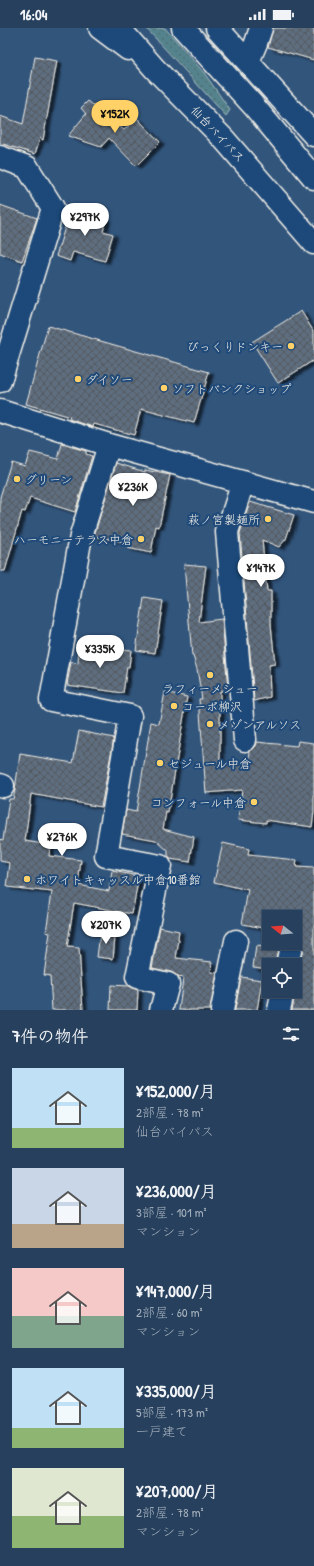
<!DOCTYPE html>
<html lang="ja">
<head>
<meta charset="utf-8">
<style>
	:root { --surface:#26405d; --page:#324b66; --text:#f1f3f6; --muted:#a4afbc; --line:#425972; --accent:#ffd166 }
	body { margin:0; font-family:"Patrick Hand","Klee One",sans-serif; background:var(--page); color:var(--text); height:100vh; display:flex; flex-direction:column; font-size:15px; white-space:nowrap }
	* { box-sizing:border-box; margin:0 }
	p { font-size:13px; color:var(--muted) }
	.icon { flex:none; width:22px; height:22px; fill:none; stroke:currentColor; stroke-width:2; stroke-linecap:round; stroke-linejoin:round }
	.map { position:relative; height:982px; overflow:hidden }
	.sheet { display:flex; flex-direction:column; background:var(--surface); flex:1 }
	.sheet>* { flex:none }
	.needle { width:26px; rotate:287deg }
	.buttons { position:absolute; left:262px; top:882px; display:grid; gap:8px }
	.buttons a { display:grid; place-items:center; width:40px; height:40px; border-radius:0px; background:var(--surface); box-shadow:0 1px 3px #0004,0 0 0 1px var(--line); font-size:20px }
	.price { position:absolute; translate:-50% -34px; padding:0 9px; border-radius:14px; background:#fff; color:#222; font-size:13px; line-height:26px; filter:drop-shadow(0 1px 2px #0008) }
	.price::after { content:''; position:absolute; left:50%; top:24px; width:12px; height:9px; margin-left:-6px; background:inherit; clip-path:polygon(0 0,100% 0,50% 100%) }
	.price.active { background:var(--accent); color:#111 }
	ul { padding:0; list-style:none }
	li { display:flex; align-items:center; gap:12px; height:100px; padding:0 12px }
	li span { display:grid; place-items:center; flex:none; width:112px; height:80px; border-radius:0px; color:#555 }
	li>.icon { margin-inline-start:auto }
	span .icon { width:48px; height:48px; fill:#fffc; stroke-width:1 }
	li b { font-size:17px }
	h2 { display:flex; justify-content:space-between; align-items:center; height:48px; padding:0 12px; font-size:17px }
	.status { display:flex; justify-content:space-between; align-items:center; height:28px; padding:0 20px; background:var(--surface); direction:ltr }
	.status svg { height:11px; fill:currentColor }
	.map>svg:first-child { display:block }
</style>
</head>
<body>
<div class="status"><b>16:04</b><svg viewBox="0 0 49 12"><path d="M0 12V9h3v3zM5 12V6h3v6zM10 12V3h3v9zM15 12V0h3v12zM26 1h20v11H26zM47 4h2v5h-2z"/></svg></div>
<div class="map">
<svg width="314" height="982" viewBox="0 0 314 982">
	<defs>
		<pattern id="grass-dots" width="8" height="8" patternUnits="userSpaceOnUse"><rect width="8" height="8" fill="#54838d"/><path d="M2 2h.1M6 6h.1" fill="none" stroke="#506b71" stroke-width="1.8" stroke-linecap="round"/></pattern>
		<pattern id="building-cross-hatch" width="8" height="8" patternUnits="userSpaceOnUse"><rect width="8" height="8" fill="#5f6e7f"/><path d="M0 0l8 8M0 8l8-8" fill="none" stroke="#535960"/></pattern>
		<filter id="shadow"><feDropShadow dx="4.5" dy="2.5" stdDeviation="1" flood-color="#0009"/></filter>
	</defs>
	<rect width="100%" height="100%" fill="#32557c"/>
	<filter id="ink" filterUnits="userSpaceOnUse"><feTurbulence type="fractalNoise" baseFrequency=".025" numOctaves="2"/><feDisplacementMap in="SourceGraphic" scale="8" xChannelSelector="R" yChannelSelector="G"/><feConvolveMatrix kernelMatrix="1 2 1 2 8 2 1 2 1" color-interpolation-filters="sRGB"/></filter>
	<g filter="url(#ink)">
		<!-- grass -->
		<path fill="url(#grass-dots)" stroke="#a4baba" d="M146,0h19l40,46 25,36 -4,6z"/>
		<!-- building -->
		<path fill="url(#building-cross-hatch)" stroke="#f4f1e8" filter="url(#shadow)" d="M273,0h41v32l-46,-13z
			M35,29l22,4 -14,79 -3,-2 -5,16 -35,-11v-27l23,8z
			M88,73l36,29 13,-12 23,24 -24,24 -27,-28 -8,9 -33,-11 18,-22 -5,-6z
			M0,177l37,13 -15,43 -22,-8z
			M71,180l35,11 -3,12 10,3 -8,27 -32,-9 -3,9 -14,-5z
			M301,283l13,21v28l-36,23 -26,-41z
			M48,298l161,46 -15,51 -53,-14 -7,26 -40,-11 -1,3 -24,-8 1,-2 -44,-13z
			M62,416l24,7v3l6,2 -17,56 -45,-14 -5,14 -3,-1 -17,60h-5v-74l11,-35 14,4 5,-14 28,7z
			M116,435l29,9v-2l25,5 -11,52 -3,-1 -5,27 -24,-5 1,-5 -34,-7z
			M250,474l44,13 -8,24 -7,8 -17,-7 5,51h4v33l4,40 -6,1 1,32 -16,4 -14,-168z
			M184,536l22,2 -7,56 23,-3 6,71 -8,1v73l29,-2 1,-11 6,-5 1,-4 40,4 1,-5 16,2v69l-2,15 -46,-7v3l-28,-3 4,-30 -36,3 -7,-94h3l-5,-30 -4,-13h-1z
			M144,570l19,3 -8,52 -19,-3z
			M83,618l48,4 -2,17h-2l-4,26 -56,-8 4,-23 7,2 1,-15 4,1z
			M165,664l22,5 -19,116 -2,-1 -3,17 31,8 -4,25 -20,-3 -2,-3v-5l-12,-11 -34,-6 4,-24 10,2 15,-90 8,2z
			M79,703l35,7 -13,69 -70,-13 -6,47 25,4 -1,11 32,4 -3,25 31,6 3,-20 27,5 -7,38 -58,-11 -7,44 12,1 4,62h-31l-2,-34 -6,-1 6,-42 -4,-1 6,-40 -45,-5 3,-24 -10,-2v-22l3,1 6,-41h4l2,-9 5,-36 53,9z
			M223,815l26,6 -1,6 49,5 -1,7 18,1v142h-22l3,-16v-14l7,-27v-6l-3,-5 -4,-2v-23h-29l-2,11 -22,-4 6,-34 -34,-8z
			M101,898l14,11 -2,22 -16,-2z
			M160,899l19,4 -1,9h1l-3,18 36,4 -1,10 6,1 -7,37h-31l4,-32 -5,-1 -7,-5 -19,-4z
			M256,918l22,2 -3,17h-6v4l-16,-2z
			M241,949l21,3 -5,30h-22z
			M111,957l17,1 10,4 -1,20h-27z"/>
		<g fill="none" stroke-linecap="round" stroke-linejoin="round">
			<defs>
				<path id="minor" d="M217,0l97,107
					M248,34l8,-19 5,-15
					M0,129l27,10 26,41 -53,173
					M0,383l109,34 205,57
					M109,417l-28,91 -30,164 79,16 -24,140 54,10 -23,111 31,7 -7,26
					M243,454l-16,50 18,208
					M0,757l3,1
					M287,937l3,-14
					M222,982l14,-69
					M279,982l4,-19"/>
				<path id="highway" d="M100,0l28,21
					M119,0l36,41 68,69 91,105
					M183,0l70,77 61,73"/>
			</defs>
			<!-- minor casing -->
			<use href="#minor" stroke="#f4f1e8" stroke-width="25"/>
			<!-- highway casing -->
			<use href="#highway" stroke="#f4f1e8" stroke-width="25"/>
			<!-- minor -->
			<use href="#minor" stroke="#1f4a7a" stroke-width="22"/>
			<!-- highway -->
			<use href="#highway" stroke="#1f4a7a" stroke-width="22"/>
		</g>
	</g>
	<!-- markers -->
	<g fill="#ffd166" stroke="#1f4a7a" stroke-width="1.5">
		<circle cx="291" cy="318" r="4"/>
		<circle cx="78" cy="351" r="4"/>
		<circle cx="164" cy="360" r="4"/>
		<circle cx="17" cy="451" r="4"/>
		<circle cx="268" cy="491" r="4"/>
		<circle cx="141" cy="511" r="4"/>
		<circle cx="210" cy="647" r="4"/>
		<circle cx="174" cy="678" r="4"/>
		<circle cx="210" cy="696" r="4"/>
		<circle cx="160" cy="735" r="4"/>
		<circle cx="254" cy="774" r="4"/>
		<circle cx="27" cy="851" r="4"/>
	</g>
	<g text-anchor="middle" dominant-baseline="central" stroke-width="4" stroke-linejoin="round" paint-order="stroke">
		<!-- street labels -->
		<g font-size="12" fill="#f4f1e8" stroke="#1f4a7a">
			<text transform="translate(218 106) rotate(47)">仙台バイパス</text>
		</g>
		<!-- poi labels -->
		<g font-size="12" fill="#f4f1e8" stroke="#1f4a7a" text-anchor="start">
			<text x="283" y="318" text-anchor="end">びっくりドンキー</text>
			<text x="86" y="351">ダイソー</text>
			<text x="172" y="360">ソフトバンクショップ</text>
			<text x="25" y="451">グリーン</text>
			<text x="260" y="491" text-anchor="end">萩ノ宮製麺所</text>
			<text x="133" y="511" text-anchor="end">ハーモニーテラス中倉</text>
			<text x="210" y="660" text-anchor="middle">ラフィーメシュー</text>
			<text x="182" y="678">コーポ柳沢</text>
			<text x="218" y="696">メゾンアルソス</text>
			<text x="168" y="735">セジュール中倉</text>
			<text x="246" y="774" text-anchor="end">コンフォール中倉</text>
			<text x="35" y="851">ホワイトキャッスル中倉10番館</text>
		</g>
	</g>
</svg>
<div class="buttons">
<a><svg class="needle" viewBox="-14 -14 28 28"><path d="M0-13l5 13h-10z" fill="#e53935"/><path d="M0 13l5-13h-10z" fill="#a4afbc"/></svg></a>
<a><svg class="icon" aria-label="locate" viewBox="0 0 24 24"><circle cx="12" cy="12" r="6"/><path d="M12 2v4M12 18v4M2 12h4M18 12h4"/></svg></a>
</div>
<b class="price active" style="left:115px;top:106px">¥152K</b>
<b class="price" style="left:85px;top:209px">¥297K</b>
<b class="price" style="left:133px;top:479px">¥236K</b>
<b class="price" style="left:261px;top:560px">¥147K</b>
<b class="price" style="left:100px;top:641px">¥335K</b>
<b class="price" style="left:62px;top:829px">¥276K</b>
<b class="price" style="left:106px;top:917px">¥207K</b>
</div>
<section class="sheet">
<h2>7件の物件<svg class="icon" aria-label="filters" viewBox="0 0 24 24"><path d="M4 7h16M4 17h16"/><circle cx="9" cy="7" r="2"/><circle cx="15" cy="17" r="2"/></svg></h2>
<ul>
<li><span style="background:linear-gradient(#bfe0f5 75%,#8fb573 0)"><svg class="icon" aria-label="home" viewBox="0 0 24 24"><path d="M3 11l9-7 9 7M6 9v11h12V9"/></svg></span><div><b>¥152,000/月</b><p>2部屋 · 78 m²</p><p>仙台バイパス</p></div></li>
<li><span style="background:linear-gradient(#c9d6e8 70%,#b9a48a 0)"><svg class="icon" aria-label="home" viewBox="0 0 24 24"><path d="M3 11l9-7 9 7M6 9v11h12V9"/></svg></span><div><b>¥236,000/月</b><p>3部屋 · 101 m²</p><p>マンション</p></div></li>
<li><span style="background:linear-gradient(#f6c9c9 60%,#7fa58c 0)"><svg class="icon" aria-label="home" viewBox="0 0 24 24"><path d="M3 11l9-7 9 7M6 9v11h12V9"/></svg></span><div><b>¥147,000/月</b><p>2部屋 · 60 m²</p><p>マンション</p></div></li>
<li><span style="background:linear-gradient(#bfe0f5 75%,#8fb573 0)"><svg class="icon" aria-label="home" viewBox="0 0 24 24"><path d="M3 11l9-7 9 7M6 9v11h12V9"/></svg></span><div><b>¥335,000/月</b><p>5部屋 · 173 m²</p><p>一戸建て</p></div></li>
<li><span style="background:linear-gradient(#dfe7d0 60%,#8fb573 0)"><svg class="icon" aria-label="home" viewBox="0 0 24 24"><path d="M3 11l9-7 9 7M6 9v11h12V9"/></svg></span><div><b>¥207,000/月</b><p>2部屋 · 78 m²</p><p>マンション</p></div></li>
</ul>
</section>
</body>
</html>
